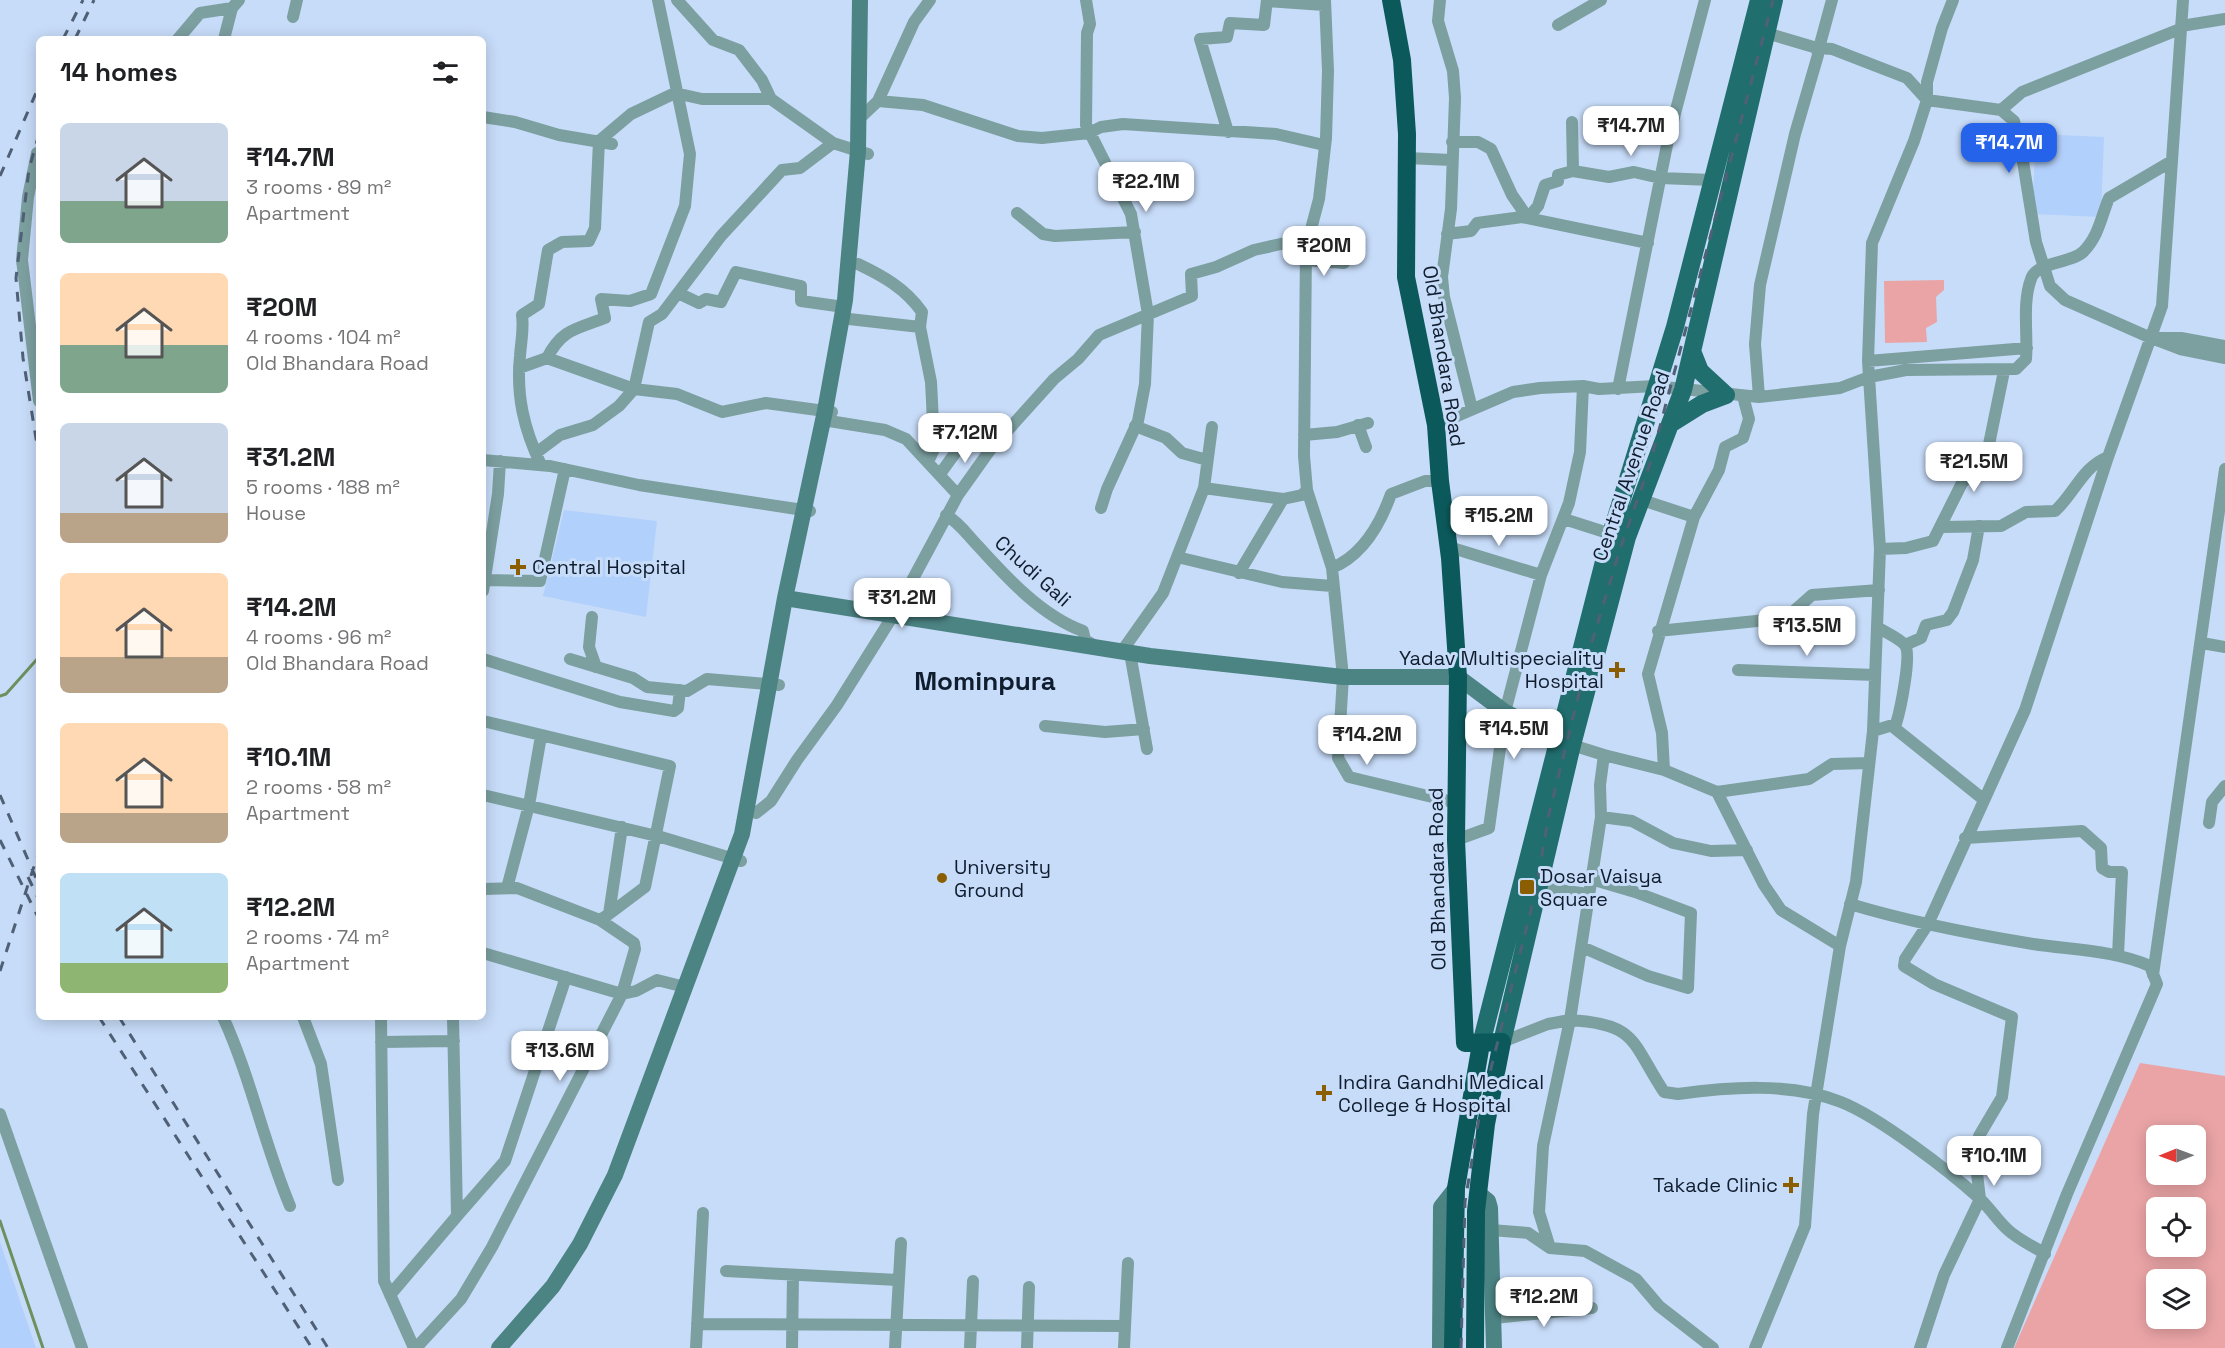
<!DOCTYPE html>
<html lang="en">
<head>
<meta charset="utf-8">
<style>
	:root { --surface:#fff; --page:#f2f2f2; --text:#202124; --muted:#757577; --accent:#2563eb }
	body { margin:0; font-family:"Space Grotesk",sans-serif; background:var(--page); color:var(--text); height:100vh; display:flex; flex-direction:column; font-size:22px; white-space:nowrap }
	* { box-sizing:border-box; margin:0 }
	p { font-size:20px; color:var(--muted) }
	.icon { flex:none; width:33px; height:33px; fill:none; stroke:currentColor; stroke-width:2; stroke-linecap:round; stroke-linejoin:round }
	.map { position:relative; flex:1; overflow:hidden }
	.drawer { position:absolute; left:36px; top:36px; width:450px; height:984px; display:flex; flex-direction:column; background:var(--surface); border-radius:9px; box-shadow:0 3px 15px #0003 }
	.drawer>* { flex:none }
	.needle { width:39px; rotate:269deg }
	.tools { position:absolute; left:2146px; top:1125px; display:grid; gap:12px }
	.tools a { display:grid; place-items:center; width:60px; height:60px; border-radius:9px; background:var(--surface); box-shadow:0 3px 15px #0003; font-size:30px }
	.price { position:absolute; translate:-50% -51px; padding:0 14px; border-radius:12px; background:#fff; color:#222; font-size:20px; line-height:39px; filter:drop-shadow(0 2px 3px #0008) }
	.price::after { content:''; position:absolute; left:50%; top:36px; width:18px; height:14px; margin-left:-9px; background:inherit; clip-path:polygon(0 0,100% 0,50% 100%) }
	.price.current { background:var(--accent); color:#fff }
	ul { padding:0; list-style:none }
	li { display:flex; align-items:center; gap:18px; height:150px; padding:0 24px }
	li span { display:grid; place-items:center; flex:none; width:168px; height:120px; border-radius:9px; color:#555 }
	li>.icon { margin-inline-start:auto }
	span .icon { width:72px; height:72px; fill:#fffc; stroke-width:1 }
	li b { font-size:26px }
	h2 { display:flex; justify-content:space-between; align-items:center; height:72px; padding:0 24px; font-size:26px }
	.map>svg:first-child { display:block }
</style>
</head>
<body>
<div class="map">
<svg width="2225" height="1348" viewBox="0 0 2225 1348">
	<rect width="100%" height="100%" fill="#c7dcf9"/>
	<!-- built -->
	<path fill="#b2d0fc" d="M2036,134l68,3 -3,80 -69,-3z
		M564,510l93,11 -11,96 -103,-21z
		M0,1242l36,106h-36z"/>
	<!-- green -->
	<path fill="#eaa4a6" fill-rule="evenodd" d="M1944,280v10l-8,7 1,25 -11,6 1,14 -42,1 -1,-62z
		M2140,1063l85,13v272h-211zM2157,1136h39v38h-39zM2157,1208h39v38h-39zM2157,1280h39v38h-39z"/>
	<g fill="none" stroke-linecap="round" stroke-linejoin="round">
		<!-- stream -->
		<path stroke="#6c915e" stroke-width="3" d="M0,696l6,-2 33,-37
			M0,1221l43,127"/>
		<!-- street -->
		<path stroke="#7c9fa0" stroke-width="12" d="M677,0l36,40 26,10 23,30 9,19 62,44 35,11
			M1086,0l4,24 -3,9 -1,92 45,89 17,100 -3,70 -7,37 -31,68 -6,19
			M1325,0l3,71 -2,67 -7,61 -13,49 -2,208 3,34 25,78 11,109 -5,81 11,19 108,26
			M1440,0l-2,21 15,50 2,27 -4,111 -9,68 2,20 28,112
			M1268,1l56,4
			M293,17l4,-17
			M1558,25l43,-25
			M2181,26l44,-7
			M178,39l22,-26 32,-5 7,-8
			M224,39l8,-31
			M1817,48l15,1 75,29 20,22 74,10 13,11 6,22 16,99 14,44 15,14 86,38 29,11 45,9
			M1819,48l13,-48
			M878,101l45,4 95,31 24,2 47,-5 12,-6 22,-3 153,10 48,11
			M2001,110l21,-18 158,-63
			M483,117l32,5 44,13 53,9
			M859,119l19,-18 36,-79 16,-22
			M1572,122l1,49 36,6 25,-5 26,6 52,2
			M1228,132l-28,-93 27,-2 3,-14 34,2 3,-25
			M1452,142h26l13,7 21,46 16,23 10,-12 7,-21 13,-4v-6l15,-4
			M39,154l-2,-1 -9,44 -6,63 17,141
			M1407,158l44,2
			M1017,213l26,21 12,2 80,-4
			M1447,234l24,-3 6,-8 45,-6 126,26
			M1306,260l38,3
			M858,264c25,12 47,24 64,48l-2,15 11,55 1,19 2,48 -6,13
			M678,293l21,10 7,-4 15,3 15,-30 65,14v15l43,6
			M849,319l71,8
			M2159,338h22l44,8
			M547,358c15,-29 29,-29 58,-40l-4,-19 29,2 21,-7 34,-88 5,-52 -32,-154
			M1868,361l159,-13
			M519,368l28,-10 87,31 15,-67 13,-8 59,-78 61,-66 18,-2 33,-25
			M1618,389l50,-249 37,-140
			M1759,397l81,-9 29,-11 37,-7 110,-1 10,-10c2,-25 -4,-56 5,-80 6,-18 39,-15 52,-27 16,-16 18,-35 26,-54l63,-37
			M1358,425l8,22
			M1436,425l77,-33 27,-4 43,-2
			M1135,426l31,12 16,15 25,7
			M1304,435l33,-3 31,-9
			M536,453l24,-18 33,-10 26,-19 15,-17 43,5 45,18 44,-9 66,9
			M483,460l67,6 89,19 171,26
			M541,465c-17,-36 -25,-69 -21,-109 1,-15 4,-26 2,-41l17,-11 9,-54 14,-8 27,-1 6,-13 4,-87 32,-27 44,-21 27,6h69
			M940,474l26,-36 24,12
			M1204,488l79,11
			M958,495l32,-45 64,-71 24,-20 21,-24 93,-39 -1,-22 25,-7 38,-17 54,-12
			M946,515c15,9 21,20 33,32 29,32 63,69 104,84l2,9 10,6
			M1694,517l25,-47 6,-23 18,-9 6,-19 -6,-23
			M1564,519l47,15
			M1942,527l59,-1 25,-14 29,-1c20,-18 27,-44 53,-54
			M1449,547l92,28
			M1880,549l26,-1 27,-7 29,-58 24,-24 18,-88
			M1177,557l105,25 50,4
			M1332,568c31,-13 48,-43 59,-74l34,-13h15
			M1239,573l44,-74 19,-4 5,-5
			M485,580l55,1 25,-112
			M483,591l15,-97 2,-33
			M592,617l-3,30 7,20
			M1658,631l128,-13 26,-23 67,-5
			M2202,643l23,4
			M1905,645l16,-7 5,-13 21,-5 6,-8 20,-52 6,-34
			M1122,651l41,-58 41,-105 8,-61
			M1130,653l17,96
			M483,659l137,43 54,9 4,-3 2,-18
			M570,659l63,19 14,9 40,4 20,-12 72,6
			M1738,670l137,5
			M483,721l187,45 -25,121 -36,27
			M1045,726l60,6 39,-3
			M1892,726l91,73
			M1873,731l23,-7c4,-13 16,-69 9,-79 -6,-7 -20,-13 -28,-18
			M1604,755l60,15 -2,-37 -14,-59 46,-157 -52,-17
			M1664,770l53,22 47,93 17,25 59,36
			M1717,792l92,-13 23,-15 37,-1
			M483,795l178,42 80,24
			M756,813l15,-12 26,-41 40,-55 57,-91 64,-119 -52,-56 -21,-9 -62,-10
			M1601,817l31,4 41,22 38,8 36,-1
			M2209,823l3,-21 13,-16
			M1965,838l117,-7 19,17 1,20 7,4h13l-4,83
			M1456,840l33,-12 16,-116 36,-137 28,-72 11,-51 3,-66 16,3 56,-3 104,11 -4,-53 5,-59 35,-151 23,-79 -1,-7 -51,-15
			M1538,887l50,7
			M507,888l22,-83 12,-69
			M483,889l34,-1 83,32 9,-6 13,-87
			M1850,904c59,18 122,30 183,40 39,6 81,6 117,22l7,18 -90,210 -60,154
			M1582,947l66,29 40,12 3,-75 -56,-21 -44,-13
			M483,953l139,41 14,-3 21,-11 28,7
			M2153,975l72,-506
			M223,1017c28,61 41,127 67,189
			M303,1017l18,47 17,116
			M381,1017l3,264 30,67
			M381,1042l73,-1
			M1502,1042l46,-18 22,-4 31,-203 -1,-32 4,-30 -32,-10
			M0,1114l82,234
			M457,1216l48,-55 61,-184
			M1491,1230l37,3 22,15 35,3 51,28 23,27 54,42
			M1550,1248l-11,-36 4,-66 27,-126c68,4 61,22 94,72l14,2c51,-7 113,-12 163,8 38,15 107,68 138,96 11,10 18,22 28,31 10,10 26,17 38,25
			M726,1271l172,9
			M390,1295l67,-79 -4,-199
			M1494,1318l98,-10
			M697,1324l428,2
			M416,1348l45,-49 31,-52 130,-253 13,-45 -1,-6 -34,-23
			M696,1348l7,-135
			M792,1348l1,-73
			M895,1348l6,-105
			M970,1348l3,-67
			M1027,1348l2,-61
			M1124,1348l4,-85
			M1755,1348l50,-122 8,-112 27,-168 16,-64 17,-151 7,-182 -12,-188 4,-118 42,-102 13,-41v-18l15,-54 11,-28
			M1920,1348l24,-73 36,-76 -4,-34 3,-29 23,-39 10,-80 -78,-33 -30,-18 1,-7 23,-35 97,-214 83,-253 54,-151 21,-306"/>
		<!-- secondary -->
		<path stroke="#4c8383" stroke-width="16" d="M785,598l365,58 193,21h115l47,35 64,31
			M1478,1193l10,8 2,7 4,140
			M499,1348l54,-62 27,-42 35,-69 127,-341 43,-236 40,-187 20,-111 13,-149 2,-151
			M1440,1348l1,-141 15,-19"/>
		<!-- primary -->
		<path stroke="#216e6f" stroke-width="18" d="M1670,424l32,-20 24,-9 -26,-24 -8,-20
			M1502,1042l70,-297 55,-208 56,-147 91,-390
			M1481,1044l130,-510 64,-207 84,-327"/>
		<!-- highway -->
		<path stroke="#0c595b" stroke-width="18" d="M1391,0l11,60 5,74 -1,143 30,148 4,56 10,77 8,119 -2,163 9,203 37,-1 -16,82 -10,87 -1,137
			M1453,1348l3,-160 25,-144"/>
		<!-- rail -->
		<path stroke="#506076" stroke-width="3" stroke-dasharray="10 10" stroke-linecap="butt" d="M63,39l20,-39
			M75,39l19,-39
			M39,134l-10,35 -13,109 7,80 16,99
			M0,176l39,-90
			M0,795l39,90
			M0,840l39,79
			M28,877l11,23
			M0,971l39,-120
			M99,1017l213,331
			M119,1017l209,331
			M1461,1348l4,-146 15,-90 56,-222 13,-76 42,-169 30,-99 29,-82 123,-464"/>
	</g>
	<!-- markers -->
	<g fill="#8b5f01" stroke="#c7dcf9" stroke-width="2">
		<path d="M515 558h6v6h6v6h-6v6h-6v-6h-6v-6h6z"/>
		<path d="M1614 661h6v6h6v6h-6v6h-6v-6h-6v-6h6z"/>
		<circle cx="942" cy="878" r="6"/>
		<rect x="1519" y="879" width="16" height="16" rx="3"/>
		<path d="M1321 1084h6v6h6v6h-6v6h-6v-6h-6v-6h6z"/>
		<path d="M1788 1176h6v6h6v6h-6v6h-6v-6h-6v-6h6z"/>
	</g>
	<g text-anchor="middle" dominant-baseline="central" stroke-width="6" stroke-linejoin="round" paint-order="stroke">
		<!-- street labels -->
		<g font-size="20" fill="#101d2e" stroke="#c7dcf9">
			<text transform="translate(1444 356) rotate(81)">Old Bhandara Road</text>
			<text transform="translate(1631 466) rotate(-71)">Central Avenue Road</text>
			<text transform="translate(1033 571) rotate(42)">Chudi Gali</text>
			<text transform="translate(1437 879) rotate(-91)">Old Bhandara Road</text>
		</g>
		<!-- poi labels -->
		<g font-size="20" fill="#101d2e" stroke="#c7dcf9" text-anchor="start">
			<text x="532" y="567">Central Hospital</text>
			<text x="1604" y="658" text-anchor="end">Yadav Multispeciality<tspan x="1604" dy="23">Hospital</tspan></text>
			<text x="954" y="867">University<tspan x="954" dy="23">Ground</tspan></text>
			<text x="1540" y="876">Dosar Vaisya<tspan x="1540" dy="23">Square</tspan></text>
			<text x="1338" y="1082">Indira Gandhi Medical<tspan x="1338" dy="23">College &amp; Hospital</tspan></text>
			<text x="1778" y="1185" text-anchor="end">Takade Clinic</text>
		</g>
		<!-- district labels -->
		<g font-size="26" font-weight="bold" fill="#101d2e" stroke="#c7dcf9">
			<text x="985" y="681">Mominpura</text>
		</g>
	</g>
</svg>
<div class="tools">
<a><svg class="needle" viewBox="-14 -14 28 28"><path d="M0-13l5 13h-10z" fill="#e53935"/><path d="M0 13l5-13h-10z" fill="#757577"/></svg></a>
<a><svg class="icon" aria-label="locate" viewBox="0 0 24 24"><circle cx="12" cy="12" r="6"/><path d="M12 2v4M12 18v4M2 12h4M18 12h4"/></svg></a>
<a><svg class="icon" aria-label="layers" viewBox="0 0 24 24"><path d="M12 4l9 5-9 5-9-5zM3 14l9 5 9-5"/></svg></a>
</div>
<b class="price" style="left:1631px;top:157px">₹14.7M</b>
<b class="price current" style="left:2009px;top:174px">₹14.7M</b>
<b class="price" style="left:1146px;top:213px">₹22.1M</b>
<b class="price" style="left:1324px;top:277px">₹20M</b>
<b class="price" style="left:965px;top:464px">₹7.12M</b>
<b class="price" style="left:1974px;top:493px">₹21.5M</b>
<b class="price" style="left:1499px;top:547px">₹15.2M</b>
<b class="price" style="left:902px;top:629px">₹31.2M</b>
<b class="price" style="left:1807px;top:657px">₹13.5M</b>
<b class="price" style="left:1514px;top:760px">₹14.5M</b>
<b class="price" style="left:1367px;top:766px">₹14.2M</b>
<b class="price" style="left:560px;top:1082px">₹13.6M</b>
<b class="price" style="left:1994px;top:1187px">₹10.1M</b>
<b class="price" style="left:1544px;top:1328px">₹12.2M</b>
<section class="drawer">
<h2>14 homes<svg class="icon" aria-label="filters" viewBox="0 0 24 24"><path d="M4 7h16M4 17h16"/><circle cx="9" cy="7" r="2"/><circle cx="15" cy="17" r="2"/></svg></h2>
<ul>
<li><span style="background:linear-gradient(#c9d6e8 65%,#7fa58c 0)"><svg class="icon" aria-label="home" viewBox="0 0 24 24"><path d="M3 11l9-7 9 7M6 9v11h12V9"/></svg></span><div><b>₹14.7M</b><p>3 rooms · 89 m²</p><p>Apartment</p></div></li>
<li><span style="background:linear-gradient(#ffd9b3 60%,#7fa58c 0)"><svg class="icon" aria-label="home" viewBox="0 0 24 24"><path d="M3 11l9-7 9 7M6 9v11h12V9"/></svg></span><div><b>₹20M</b><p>4 rooms · 104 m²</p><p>Old Bhandara Road</p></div></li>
<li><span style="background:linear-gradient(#c9d6e8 75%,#b9a48a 0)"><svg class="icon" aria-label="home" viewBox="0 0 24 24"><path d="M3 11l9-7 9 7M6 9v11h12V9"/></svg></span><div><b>₹31.2M</b><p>5 rooms · 188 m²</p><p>House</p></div></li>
<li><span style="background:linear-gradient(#ffd9b3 70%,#b9a48a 0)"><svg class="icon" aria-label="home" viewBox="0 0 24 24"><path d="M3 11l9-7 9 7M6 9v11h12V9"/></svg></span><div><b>₹14.2M</b><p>4 rooms · 96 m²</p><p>Old Bhandara Road</p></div></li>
<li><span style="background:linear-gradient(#ffd9b3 75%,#b9a48a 0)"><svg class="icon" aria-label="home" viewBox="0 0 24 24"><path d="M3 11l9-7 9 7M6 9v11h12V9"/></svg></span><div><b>₹10.1M</b><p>2 rooms · 58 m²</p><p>Apartment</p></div></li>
<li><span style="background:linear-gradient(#bfe0f5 75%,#8fb573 0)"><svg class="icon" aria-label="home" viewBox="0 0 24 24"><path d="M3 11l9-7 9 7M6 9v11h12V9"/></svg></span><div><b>₹12.2M</b><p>2 rooms · 74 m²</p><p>Apartment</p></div></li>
</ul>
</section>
</div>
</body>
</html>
